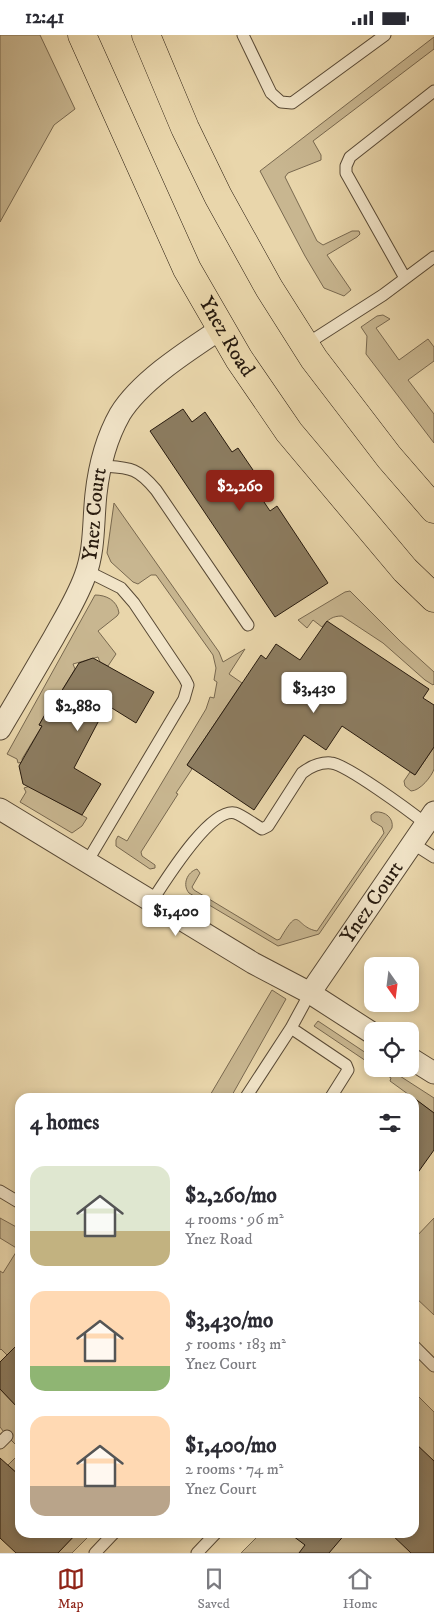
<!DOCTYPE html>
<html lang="en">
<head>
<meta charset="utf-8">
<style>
	:root { --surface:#fff; --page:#f7f7f7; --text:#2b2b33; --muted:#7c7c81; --line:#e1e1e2; --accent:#8f2418 }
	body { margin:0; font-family:"IM FELL DW Pica",serif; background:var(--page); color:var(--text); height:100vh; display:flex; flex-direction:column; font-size:19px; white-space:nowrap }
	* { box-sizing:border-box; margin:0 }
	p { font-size:16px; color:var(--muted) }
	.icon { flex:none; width:28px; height:28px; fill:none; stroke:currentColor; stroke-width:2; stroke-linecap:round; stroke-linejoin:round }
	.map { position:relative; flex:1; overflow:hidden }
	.sheet { position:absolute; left:15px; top:1058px; width:404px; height:445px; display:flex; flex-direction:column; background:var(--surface); border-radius:15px; box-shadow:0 2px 8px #0003 }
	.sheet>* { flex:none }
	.needle { width:32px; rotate:166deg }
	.tools { position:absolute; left:364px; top:922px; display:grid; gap:10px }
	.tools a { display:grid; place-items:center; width:55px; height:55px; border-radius:10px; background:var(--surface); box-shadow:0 2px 8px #0003; font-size:25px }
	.price { position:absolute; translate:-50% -42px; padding:0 11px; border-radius:5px; background:#fff; color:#222; font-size:16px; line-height:32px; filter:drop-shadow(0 1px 2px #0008) }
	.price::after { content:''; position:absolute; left:50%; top:30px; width:15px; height:11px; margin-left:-8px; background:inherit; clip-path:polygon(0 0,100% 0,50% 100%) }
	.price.active { background:var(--accent); color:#fff }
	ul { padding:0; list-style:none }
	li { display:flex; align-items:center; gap:15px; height:125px; padding:0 15px }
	li span { display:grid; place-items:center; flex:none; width:140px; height:100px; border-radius:15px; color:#555 }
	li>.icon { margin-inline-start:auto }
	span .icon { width:60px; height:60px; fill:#fffc; stroke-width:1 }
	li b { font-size:21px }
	h2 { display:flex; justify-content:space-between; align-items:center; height:60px; padding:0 15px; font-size:21px }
	.status { display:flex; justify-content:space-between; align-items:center; height:35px; padding:0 25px; background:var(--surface); direction:ltr }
	.status svg { height:14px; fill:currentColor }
	.menu { display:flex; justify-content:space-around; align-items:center; height:70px; border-top:1px solid var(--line); background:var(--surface); font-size:14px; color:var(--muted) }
	.menu a { display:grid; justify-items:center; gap:2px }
	.menu .active { color:var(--accent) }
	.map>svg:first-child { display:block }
</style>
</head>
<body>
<div class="status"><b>12:41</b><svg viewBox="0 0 49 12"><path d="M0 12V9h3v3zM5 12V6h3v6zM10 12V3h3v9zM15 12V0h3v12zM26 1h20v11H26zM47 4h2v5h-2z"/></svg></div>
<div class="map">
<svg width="434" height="1518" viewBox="0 0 434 1518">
	<rect width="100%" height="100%" fill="#e9d6ab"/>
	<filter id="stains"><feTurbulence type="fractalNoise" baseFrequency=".004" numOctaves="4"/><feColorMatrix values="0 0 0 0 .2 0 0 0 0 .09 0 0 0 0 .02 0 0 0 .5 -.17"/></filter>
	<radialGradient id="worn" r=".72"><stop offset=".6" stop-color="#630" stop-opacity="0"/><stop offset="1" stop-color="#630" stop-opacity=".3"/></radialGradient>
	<!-- green -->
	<path fill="#c8b690" stroke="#78684f" d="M0,0h40l35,74 -21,16 -54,97z
		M434,2v12l-121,92 8,14v5l-33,13 -3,4 32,64 6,4 29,-14h7l1,3 -3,3 -30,18 24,35 -7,6 -20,-8 -19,-32 -45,-85z
		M383,280l7,4 -14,9 23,32 29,-21 6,8v14l-26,19 26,34v29l-68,-89 1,-18 -6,-9 16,-11z
		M114,468l105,149 4,10 22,-13 -16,25 13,9 -55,82 5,4 -16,24 2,1 -37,58 1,4 13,9v3l-5,1 -34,-23v-6l2,-4 9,5 79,-132 4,-12 4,1 3,-16 -3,-2 2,-12 -3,-13 -57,-80h-5l-13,9 -5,-2 -22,-20 -4,-9z
		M350,556l51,51 33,30v12l-1,1 -8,-5 -42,-37 -41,-27c-9,0 -14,3 -20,11l-9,-7 -6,8 -9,-8 47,-28z
		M95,560c11,0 22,5 24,18l-2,3 -19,15 18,23 -8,12 -8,-4 -2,-5 -25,7 2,5 -22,36 -2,-1 -12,21 3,1 -20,33 1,3 -5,1 -1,-4 -10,-5z
		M434,712c0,7 0,15 0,22 -2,7 -14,22 -23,22l-6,-5 -1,-5 6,-9 5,3z
		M33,750l1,4 53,29 -5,8 -10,7 -52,-31 6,-10 -2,-4z
		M375,777c10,-1 19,6 17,16l-73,106 -41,12 -89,-53c-7,-8 -2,-21 8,-24l3,4 -8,14 2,3 83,50 3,-1c21,-36 14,-12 37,-8l67,-98 -2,-6 -10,-6 -1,-2v-4z
		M272,955l14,9 -55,98h-22z
		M318,986l54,36v8l-58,-39z
		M378,1034h11l45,29v15l-44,-32 1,-3z
		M0,1183l20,11v113l-13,13 -6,-6 -1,1v-79l3,2 15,-24 -18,-11z
		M434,1183v97l-20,-19v-57z
		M0,1354l20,21v39l-13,-13 -7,-9z
		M414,1357l20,20v141h-193l20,-20h153z
		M20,1418v23l-12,-11z
		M77,1498h15l-20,20h-14z"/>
	<!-- building -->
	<path fill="#8c7c60" stroke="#271a0e" d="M183,374l9,13 13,-10 27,40 6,-4 15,22 -7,5 24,36 7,-5 51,77 -53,34 -125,-186z
		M327,586l102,68 -6,9 11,7v42l-19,28 -73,-49 -16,24 -22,-15 -50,75 -67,-45 74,-110 5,4 10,-15 24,16z
		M93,623l61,34 -18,31 -29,-18 -33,63 27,16 -19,31 -59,-31 -4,-18 23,-40 -3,-1 12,-21 2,1 26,-42z
		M414,1063l20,15v37l-20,28z
		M20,1307v68l-20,-21v-27z
		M414,1407l20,19v92h-23l-21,-20h24z
		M0,1423l20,18v57h57l-19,20h-42l-16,-15z
		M289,1498h57l-17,20h-30l6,-8z"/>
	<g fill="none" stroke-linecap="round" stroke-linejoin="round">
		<defs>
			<path id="service" d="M243,0l28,58 10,9 11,1 93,-68
				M405,243l-59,-105v-7l4,-9 84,-66
				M305,310l78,-50 51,-38
				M102,431c28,2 35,1 54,24l92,135
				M87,536l34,17 13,15 51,76 3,6 -4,14 -97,163
				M412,808l22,14
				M152,866c12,-18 58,-94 83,-88 7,2 20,12 27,16l6,-3 34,-53c8,-6 18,-11 29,-10 15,1 80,49 95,61
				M291,993l55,37 2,5 -17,27
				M246,1062l45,-69 19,-35
				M0,1156l20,12
				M414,1311l20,20
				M0,1408l7,-7
				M95,1518l19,-20
				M197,1518l19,-20"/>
			<g id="minor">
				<path id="s1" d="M0,694c18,-30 36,-61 54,-92 11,-20 23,-39 31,-61 10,-26 8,-55 11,-82 3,-27 11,-57 24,-80 21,-34 69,-64 102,-86"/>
				<path d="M0,774l253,154 57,30 62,40"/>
				<path id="s2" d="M310,958l124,-181"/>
				<path d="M410,1023l24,15"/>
			</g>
			<g id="primary">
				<path id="s3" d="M82,0l105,234 52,90 50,73 116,138 29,28"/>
				<path d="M146,0l39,93 33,68 51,92 45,71 75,98 45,52"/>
			</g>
		</defs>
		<!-- service casing -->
		<use href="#service" stroke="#584935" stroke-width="13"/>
		<!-- minor casing -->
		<use href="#minor" stroke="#584935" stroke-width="23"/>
		<!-- primary casing -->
		<use href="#primary" stroke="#271a0e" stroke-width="29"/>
		<!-- service -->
		<use href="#service" stroke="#f1e4c8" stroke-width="11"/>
		<!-- minor -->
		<use href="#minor" stroke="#f1e4c8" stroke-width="21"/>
		<!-- primary -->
		<use href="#primary" stroke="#e9d6ab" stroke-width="28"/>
	</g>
	<g text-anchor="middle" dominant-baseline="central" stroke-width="4" stroke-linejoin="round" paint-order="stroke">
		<!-- street labels -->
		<g font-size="21" fill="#271a0e" stroke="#f1e4c8">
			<text stroke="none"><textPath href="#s3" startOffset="335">Ynez Road</textPath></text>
			<text stroke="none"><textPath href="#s1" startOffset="238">Ynez Court</textPath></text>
			<text stroke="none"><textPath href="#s2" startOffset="110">Ynez Court</textPath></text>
		</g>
	</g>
	<rect width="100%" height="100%" filter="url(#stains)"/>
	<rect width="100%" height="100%" fill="url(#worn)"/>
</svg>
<div class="tools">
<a><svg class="needle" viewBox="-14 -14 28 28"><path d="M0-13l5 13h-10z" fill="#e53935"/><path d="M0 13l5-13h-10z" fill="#7c7c81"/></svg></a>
<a><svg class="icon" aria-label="locate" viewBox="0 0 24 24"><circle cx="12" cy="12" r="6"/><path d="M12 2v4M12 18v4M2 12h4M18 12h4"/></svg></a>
</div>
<b class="price active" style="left:240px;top:477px">$2,260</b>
<b class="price" style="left:314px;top:679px">$3,430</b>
<b class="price" style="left:78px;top:697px">$2,880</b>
<b class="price" style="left:176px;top:902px">$1,400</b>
<section class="sheet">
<h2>4 homes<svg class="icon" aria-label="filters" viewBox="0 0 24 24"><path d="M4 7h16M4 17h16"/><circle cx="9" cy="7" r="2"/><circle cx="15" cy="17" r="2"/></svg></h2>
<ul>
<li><span style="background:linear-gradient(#dfe7d0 65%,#c2b280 0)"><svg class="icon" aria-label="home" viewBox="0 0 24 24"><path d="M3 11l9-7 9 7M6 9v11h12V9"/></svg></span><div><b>$2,260/mo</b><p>4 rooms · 96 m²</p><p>Ynez Road</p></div></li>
<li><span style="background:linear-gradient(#ffd9b3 75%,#8fb573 0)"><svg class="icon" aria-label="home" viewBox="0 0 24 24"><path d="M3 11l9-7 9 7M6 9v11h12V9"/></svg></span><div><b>$3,430/mo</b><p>5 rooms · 183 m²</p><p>Ynez Court</p></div></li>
<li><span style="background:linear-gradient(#ffd9b3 70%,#b9a48a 0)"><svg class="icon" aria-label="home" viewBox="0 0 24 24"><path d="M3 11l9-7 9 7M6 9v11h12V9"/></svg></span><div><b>$1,400/mo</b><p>2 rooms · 74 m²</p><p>Ynez Court</p></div></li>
</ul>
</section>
</div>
<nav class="menu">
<a class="active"><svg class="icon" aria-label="map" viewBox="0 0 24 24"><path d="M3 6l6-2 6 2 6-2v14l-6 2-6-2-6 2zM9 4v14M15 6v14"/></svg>Map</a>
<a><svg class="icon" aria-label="saved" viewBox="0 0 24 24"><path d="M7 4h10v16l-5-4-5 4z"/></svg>Saved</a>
<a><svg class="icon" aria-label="home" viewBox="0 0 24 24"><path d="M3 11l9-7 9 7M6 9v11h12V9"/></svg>Home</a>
</nav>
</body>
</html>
